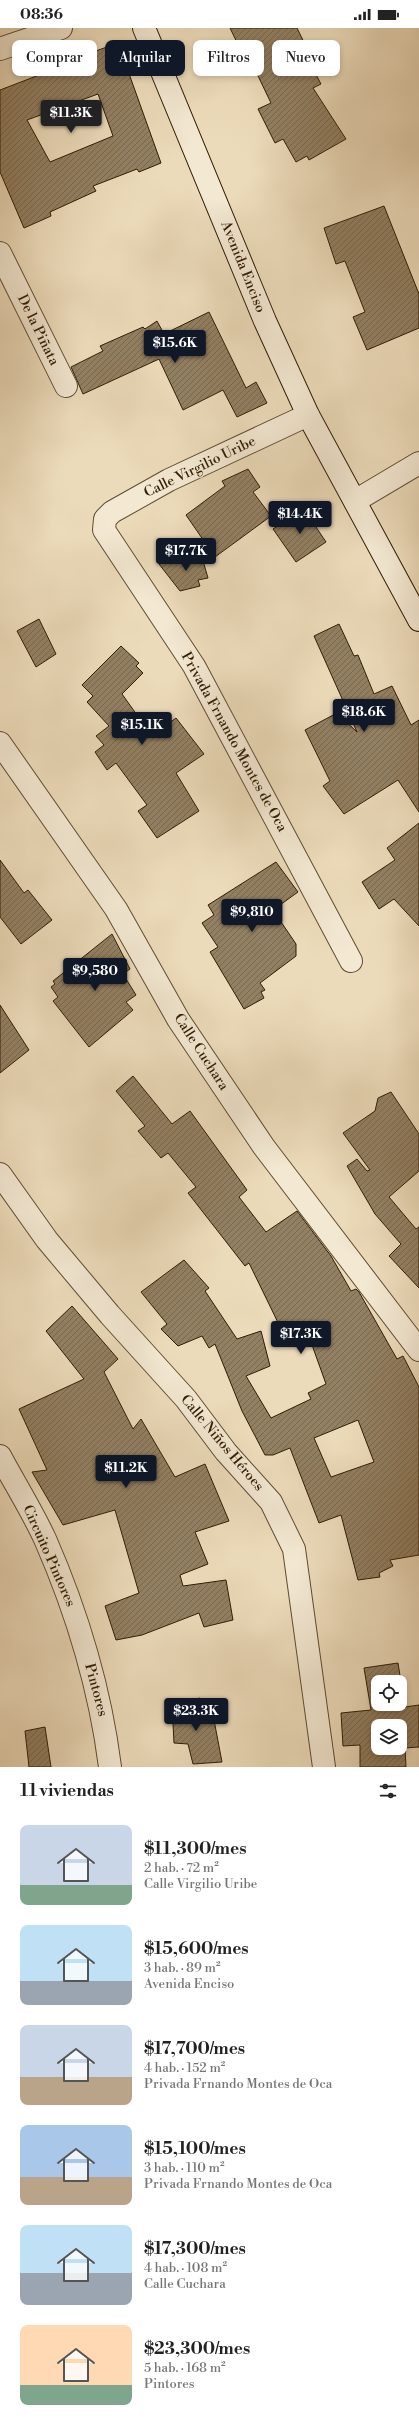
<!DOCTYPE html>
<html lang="es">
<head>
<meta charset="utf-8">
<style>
	:root { --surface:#fff; --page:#f6f6f6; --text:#222; --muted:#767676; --accent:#111827 }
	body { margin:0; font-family:"Libre Bodoni",serif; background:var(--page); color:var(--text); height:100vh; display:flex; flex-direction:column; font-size:15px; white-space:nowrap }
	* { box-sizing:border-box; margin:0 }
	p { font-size:13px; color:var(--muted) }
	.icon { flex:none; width:22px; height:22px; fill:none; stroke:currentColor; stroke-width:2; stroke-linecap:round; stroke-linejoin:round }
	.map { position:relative; height:1739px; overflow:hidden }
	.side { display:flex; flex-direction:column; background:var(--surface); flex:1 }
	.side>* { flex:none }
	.top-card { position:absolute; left:12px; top:12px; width:395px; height:36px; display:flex; gap:8px }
	.tools { position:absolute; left:371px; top:1647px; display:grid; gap:8px }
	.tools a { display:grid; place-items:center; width:36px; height:36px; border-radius:8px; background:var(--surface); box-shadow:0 2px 6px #0003; font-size:20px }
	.price { position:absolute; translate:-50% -34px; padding:0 9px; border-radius:4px; background:var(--accent); color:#fff; font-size:13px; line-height:26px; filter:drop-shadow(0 1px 2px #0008) }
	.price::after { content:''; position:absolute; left:50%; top:24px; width:12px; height:9px; margin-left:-6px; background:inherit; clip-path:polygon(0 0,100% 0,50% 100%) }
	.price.active { background:#222; color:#fff }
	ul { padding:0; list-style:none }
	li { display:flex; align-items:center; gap:12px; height:100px; padding:0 20px }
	li span { display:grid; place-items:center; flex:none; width:112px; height:80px; border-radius:8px; color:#555 }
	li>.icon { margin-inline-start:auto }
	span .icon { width:48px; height:48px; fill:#fffc; stroke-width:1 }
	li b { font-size:17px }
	h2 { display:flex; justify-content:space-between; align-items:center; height:48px; padding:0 20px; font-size:17px }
	.chip { padding:0 14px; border-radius:8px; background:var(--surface); box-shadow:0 2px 6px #0003; font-size:14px; line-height:36px }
	.chip.active { background:var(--accent); color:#fff }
	.status { display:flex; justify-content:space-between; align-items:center; height:28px; padding:0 20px; background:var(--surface); direction:ltr }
	.status svg { height:11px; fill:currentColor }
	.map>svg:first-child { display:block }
</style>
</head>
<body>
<div class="status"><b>08:36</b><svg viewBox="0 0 49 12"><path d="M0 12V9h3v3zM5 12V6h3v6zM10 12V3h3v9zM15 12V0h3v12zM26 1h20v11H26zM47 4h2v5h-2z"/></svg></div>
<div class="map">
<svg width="419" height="1739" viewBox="0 0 419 1739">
	<defs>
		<pattern id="building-hatch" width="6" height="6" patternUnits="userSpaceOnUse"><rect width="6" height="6" fill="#928063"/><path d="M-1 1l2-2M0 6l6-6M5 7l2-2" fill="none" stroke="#78684f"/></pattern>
	</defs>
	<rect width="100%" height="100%" fill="#ecdbba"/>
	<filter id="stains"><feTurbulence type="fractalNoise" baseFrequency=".005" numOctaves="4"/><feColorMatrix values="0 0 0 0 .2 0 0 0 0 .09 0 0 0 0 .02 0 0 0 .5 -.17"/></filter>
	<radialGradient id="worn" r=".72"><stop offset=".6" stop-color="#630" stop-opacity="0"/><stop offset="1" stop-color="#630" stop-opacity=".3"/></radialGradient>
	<!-- building -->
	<path fill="url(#building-hatch)" stroke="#301d04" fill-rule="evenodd" d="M230,0h67l19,39 -3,2 8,15 -8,4 33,51 -37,21 -2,-4 -11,6 -13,-23 -8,4 -17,-34 13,-6 -23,-48 -4,2z
		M118,15l43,120 -22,9 -2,-3 -44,17 3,5 -46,21 1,4 -27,12 -24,-56v-82l47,-18 1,2 46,-19 -1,-3zM98,66l15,42 -63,26 -23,-42z
		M384,178l35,88v34l-52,22 -14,-33 12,-5 -20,-51 -9,3 -12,-36z
		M209,284l37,76 10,-6 11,21 -30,14 -14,-27 -40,20 -24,-51 -76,35 -12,-27 32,-16 -3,-5 43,-19 2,2 12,-8 7,13z
		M248,441l12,18 -7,5 18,24 -56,41 -29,-42 39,-29 -3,-5z
		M304,481l22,33 -30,20 -23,-33z
		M201,526l7,24 -10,2 2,6 -20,5 -21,-27z
		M39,591l17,35 -20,13 -19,-36z
		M339,596l15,32 4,-1 16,39 18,-8 19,39 8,-5v92l-21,-32 -54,34 -21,-28 7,-5 -25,-51 32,-17 20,19 -43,-96z
		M121,618l18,17 -3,3 7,7 -21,21 30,42 24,-18 28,36 -28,19 23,38 -42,27 -19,-27 9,-6 -31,-42 -9,7 -12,-18 9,-7 -8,-9 13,-10 -22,-24 6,-6 -11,-11z
		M419,795v103l-25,-27 -15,10 -17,-27 33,-22 -8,-12z
		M0,832l24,33 4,-3 24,30 -31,24 -21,-27z
		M276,834l22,30 -25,18 23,34v12l-36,27 5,7 -4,2 3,6 -20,11 -34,-57 8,-5 -16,-24 12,-8 -6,-10z
		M112,906l18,35 -7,5 13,21 -10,7 7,8 -44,37 -36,-46 5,-4 -7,-10 4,-3 -2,-3z
		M0,977l29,45 -29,23z
		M133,1048l39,48 18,-13 57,79 -8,7 27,35 31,-21 34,45 20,35 5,-2 3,3 38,67 6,-3 16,31v168l-29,5 3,6 -14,7 1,4 -22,3 -17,-65 -22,8 -29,-75 -17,7h-8l-23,-44 -27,-67 -6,4 -7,-12 -24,10 -17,-17 6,-5 -26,-32 43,-32 25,28 -4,3 32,48 24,-8 9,35 -24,10 25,42 40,-19 -3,-6 18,-9 -19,-53 -21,8 -37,-76 -4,3 -57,-73 8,-6 -28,-34 -7,5 -23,-27 7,-5 -29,-35zM358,1392l16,42 -43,15 -17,-39z
		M391,1064l28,42v37l-30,26 27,32 3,-2v61l-30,-32 12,-12 -26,-30 -28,-48 10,-7 10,12 3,-1 -27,-37 32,-22 3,-13z
		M72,1278l46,53 -14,13 29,57 8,-10 34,58 30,-13 24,57 -34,11 13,32 -28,11 3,11 43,-6 7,40 -29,7 -5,-14 -57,22 -26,5 -11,-34 34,-13 -24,-83 -52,15 -31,-53 15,-2 -28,-61 65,-30 -38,-48z
		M398,1635l7,44 14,-2v42l-14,1 1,19h-46v-22l-17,1 -2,-33 30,-3 -7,-42zM378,1654h22v22h-22zM378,1698h22v22h-22z
		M200,1670l7,23 7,-1 8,42 -29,2 -5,-20 -14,-1 -2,-38z
		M45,1699l6,40h-22l-4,-36z"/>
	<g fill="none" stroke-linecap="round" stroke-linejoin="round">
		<defs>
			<path id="minor" d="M0,21l61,-21
				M0,225l66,133
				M308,387l-139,65 -57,32 -7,7 -1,11 90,136 157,295
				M355,473l64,-38
				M0,715l116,166 62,110 86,128 155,203
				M0,1146l47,66 63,75 76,84 40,53 45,50 23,47 30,218
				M0,1428c15,28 32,55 45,83 32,73 55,149 65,228"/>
			<path id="secondary" d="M144,0l121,293 43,94 111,205"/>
		</defs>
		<!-- minor casing -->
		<use href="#minor" stroke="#5f4c32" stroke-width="24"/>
		<!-- secondary casing -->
		<use href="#secondary" stroke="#301d04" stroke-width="24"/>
		<!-- minor -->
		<use href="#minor" stroke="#f3e8d2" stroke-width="22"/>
		<!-- secondary -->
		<use href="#secondary" stroke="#f3e8d2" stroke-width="22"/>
	</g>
	<g text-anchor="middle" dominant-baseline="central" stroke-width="3" stroke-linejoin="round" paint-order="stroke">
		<!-- street labels -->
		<g font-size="14" fill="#301d04" stroke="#f3e8d2">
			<text transform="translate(243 239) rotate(68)">Avenida Enciso</text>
			<text transform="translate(38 302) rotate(64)">De la Piñata</text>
			<text transform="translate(200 439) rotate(-26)">Calle Virgilio Uribe</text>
			<text transform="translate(234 714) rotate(61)">Privada Frnando Montes de Oca</text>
			<text transform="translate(201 1024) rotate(57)">Calle Cuchara</text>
			<text transform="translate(222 1415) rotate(50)">Calle Niños Héroes</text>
			<text transform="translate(49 1528) rotate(66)">Circuito Pintores</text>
			<text transform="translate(96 1662) rotate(75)">Pintores</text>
		</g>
	</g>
	<rect width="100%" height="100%" filter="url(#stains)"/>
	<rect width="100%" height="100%" fill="url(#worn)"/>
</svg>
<div class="tools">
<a><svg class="icon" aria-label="locate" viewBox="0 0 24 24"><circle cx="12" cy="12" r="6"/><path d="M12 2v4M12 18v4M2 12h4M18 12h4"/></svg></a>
<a><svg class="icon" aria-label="layers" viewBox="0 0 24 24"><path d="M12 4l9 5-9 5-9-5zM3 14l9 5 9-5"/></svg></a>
</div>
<b class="price active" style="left:71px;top:106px">$11.3K</b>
<b class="price" style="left:175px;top:336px">$15.6K</b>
<b class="price" style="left:300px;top:507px">$14.4K</b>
<b class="price" style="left:186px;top:544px">$17.7K</b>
<b class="price" style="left:364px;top:705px">$18.6K</b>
<b class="price" style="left:142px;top:718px">$15.1K</b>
<b class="price" style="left:252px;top:905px">$9,810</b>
<b class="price" style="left:95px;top:964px">$9,580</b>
<b class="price" style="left:301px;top:1327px">$17.3K</b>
<b class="price" style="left:126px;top:1461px">$11.2K</b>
<b class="price" style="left:196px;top:1704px">$23.3K</b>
<div class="top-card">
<a class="chip">Comprar</a>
<a class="chip active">Alquilar</a>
<a class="chip">Filtros</a>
<a class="chip">Nuevo</a>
</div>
</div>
<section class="side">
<h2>11 viviendas<svg class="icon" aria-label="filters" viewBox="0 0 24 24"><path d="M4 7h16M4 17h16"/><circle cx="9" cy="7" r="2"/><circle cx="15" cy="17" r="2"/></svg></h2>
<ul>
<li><span style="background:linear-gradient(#c9d6e8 75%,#7fa58c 0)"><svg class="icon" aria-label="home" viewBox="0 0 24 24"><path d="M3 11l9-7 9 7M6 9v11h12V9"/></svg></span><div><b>$11,300/mes</b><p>2 hab. · 72 m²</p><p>Calle Virgilio Uribe</p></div></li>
<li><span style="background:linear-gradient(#bfe0f5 70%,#9aa5b1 0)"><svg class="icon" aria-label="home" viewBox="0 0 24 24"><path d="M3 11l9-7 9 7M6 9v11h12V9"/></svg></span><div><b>$15,600/mes</b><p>3 hab. · 89 m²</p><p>Avenida Enciso</p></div></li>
<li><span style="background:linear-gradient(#c9d6e8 65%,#b9a48a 0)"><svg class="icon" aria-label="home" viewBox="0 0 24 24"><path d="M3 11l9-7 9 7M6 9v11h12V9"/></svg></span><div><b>$17,700/mes</b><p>4 hab. · 152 m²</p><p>Privada Frnando Montes de Oca</p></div></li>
<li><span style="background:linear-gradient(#a9c7e8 65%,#b9a48a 0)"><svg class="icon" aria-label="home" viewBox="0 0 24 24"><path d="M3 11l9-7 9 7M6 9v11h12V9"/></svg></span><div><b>$15,100/mes</b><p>3 hab. · 110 m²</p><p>Privada Frnando Montes de Oca</p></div></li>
<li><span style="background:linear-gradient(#bfe0f5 60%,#9aa5b1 0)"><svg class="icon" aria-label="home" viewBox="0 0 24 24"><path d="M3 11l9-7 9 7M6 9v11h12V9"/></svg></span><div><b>$17,300/mes</b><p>4 hab. · 108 m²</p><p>Calle Cuchara</p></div></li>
<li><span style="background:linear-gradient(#ffd9b3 75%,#7fa58c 0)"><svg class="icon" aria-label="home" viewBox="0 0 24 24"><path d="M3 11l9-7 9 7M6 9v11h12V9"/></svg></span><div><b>$23,300/mes</b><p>5 hab. · 168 m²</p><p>Pintores</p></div></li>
</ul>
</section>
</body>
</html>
